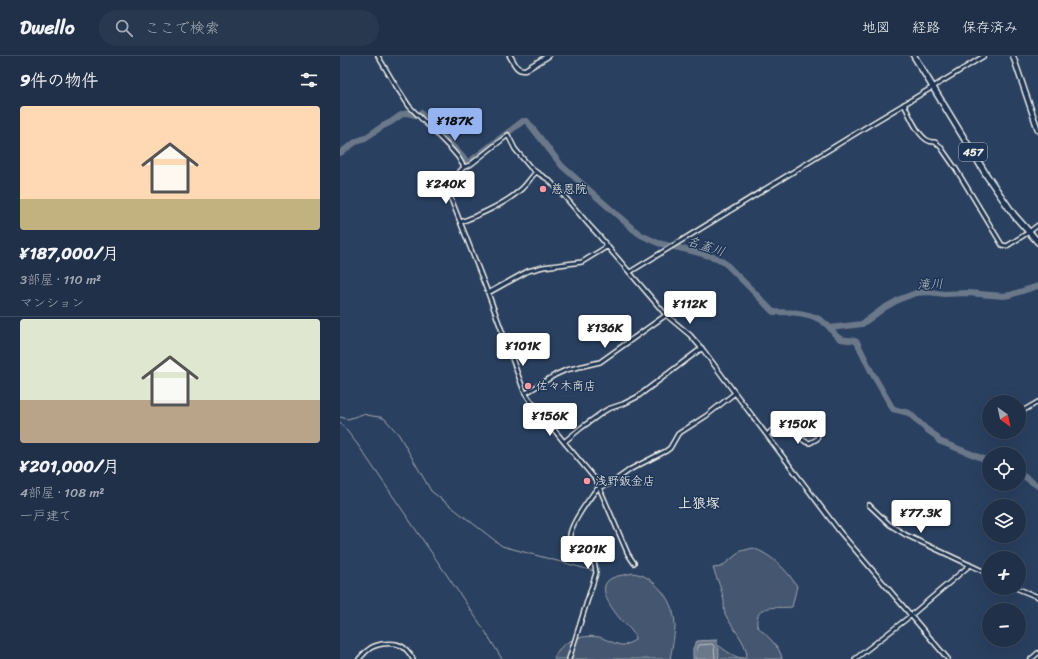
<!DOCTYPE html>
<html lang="ja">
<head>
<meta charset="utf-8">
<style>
	:root { --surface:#203048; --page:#28384f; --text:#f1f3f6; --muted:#a2a9b4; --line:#3d4b60; --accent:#95b2f1 }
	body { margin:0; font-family:Sriracha,"Klee One",sans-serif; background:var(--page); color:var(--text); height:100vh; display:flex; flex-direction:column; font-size:15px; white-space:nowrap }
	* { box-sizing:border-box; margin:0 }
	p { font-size:13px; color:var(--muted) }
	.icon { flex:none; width:22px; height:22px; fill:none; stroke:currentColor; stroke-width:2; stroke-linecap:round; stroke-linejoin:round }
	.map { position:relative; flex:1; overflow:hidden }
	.drawer { display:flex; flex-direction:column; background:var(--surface); width:340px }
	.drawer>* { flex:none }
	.needle { width:26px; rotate:147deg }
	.controls { position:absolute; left:642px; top:339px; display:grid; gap:8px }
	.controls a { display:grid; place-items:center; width:44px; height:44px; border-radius:50%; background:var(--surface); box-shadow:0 4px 16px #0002,0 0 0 1px var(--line); font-size:20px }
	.price { position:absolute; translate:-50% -34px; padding:0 9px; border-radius:4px; background:#fff; color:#222; font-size:13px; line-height:26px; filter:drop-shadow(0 1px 2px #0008) }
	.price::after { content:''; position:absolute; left:50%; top:24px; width:12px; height:9px; margin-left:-6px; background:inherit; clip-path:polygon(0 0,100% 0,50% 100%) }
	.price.current { background:var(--accent); color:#111 }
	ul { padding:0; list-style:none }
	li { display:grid; align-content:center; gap:8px; height:212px; padding:0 20px }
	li+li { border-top:1px solid var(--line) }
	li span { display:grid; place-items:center; height:124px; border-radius:4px; color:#555 }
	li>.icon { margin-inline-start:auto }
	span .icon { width:72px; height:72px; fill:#fffc; stroke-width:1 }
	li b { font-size:17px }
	h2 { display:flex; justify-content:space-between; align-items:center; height:48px; padding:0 20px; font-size:17px }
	header { display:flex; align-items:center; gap:24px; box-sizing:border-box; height:56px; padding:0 20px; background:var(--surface); border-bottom:1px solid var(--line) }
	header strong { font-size:19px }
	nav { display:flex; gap:22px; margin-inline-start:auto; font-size:14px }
	.search { width:280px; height:36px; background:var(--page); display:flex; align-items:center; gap:10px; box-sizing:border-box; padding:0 14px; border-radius:22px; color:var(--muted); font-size:15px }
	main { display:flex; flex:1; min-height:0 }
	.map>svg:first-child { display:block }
</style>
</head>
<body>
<header>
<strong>Dwello</strong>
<div class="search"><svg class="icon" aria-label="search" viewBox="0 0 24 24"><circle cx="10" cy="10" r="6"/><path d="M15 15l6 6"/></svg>ここで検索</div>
<nav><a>地図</a><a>経路</a><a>保存済み</a></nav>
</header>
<main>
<section class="drawer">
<h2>9件の物件<svg class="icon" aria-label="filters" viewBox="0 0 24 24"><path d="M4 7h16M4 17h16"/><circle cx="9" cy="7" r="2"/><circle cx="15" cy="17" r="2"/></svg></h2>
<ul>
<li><span style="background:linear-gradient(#ffd9b3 75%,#c2b280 0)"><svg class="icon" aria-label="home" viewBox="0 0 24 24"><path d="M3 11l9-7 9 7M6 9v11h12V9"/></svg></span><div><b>¥187,000/月</b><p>3部屋 · 110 m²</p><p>マンション</p></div></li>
<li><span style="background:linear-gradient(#dfe7d0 65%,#b9a48a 0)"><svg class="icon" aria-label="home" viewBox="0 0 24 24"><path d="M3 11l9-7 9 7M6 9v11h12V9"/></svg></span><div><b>¥201,000/月</b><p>4部屋 · 108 m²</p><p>一戸建て</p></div></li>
</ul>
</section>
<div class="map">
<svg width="698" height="603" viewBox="0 0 698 603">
	<rect width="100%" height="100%" fill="#2a4060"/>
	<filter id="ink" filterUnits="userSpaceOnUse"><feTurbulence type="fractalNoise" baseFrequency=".025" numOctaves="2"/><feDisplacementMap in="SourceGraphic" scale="8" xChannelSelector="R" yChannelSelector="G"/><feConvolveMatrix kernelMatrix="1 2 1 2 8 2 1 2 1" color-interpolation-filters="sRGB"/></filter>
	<g filter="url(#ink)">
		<!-- green -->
		<path fill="#445771" stroke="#9ca4ac" d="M473,357l8,10 -7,6 2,5v4l-6,4h-4l-13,-17 1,-1 -1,-3z
			M413,492c19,7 33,21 44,38l-5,21c-16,2 -37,-5 -35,19 8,8 24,21 25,33h-88l7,-18c16,-4 27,18 44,17l2,-3c-2,-15 -15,-27 -22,-41 -1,-4 -1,-9 -1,-13 -2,-11 -7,-22 -11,-33l8,-1 20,-16z
			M293,517c3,1 6,1 9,2 19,9 34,32 33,53 -1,10 -3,21 -5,31h-116c5,-18 28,-25 45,-22 7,2 17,8 24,8 4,0 8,-3 12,-5 0,-9 -9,-14 -14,-20 -8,-10 -27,-33 -9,-42 6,-3 14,-3 21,-5z"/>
		<!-- water -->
		<path fill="#6a788a" stroke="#a1a8b0" d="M377,584l2,15 -1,4h-25v-11l4,-7z"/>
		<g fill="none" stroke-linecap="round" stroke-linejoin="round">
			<!-- shore -->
			<path stroke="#bdc1c2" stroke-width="1" d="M356,603l1,-10 2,-4 13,-1 2,2 1,13"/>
			<!-- stream -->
			<path stroke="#a1a8b0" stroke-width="1" d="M0,361l8,2 15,-5 9,2 8,1 5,2 14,16 32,56 71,55 92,25
				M0,366l18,23 125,183
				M145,575l17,28"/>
			<!-- river -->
			<path stroke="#6a788a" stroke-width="6" d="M81,57l12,12
				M96,72l32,35 55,-42h4l35,45 71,63 8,6 17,8 38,9 21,6 9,6 28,28 18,19 2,1c17,0 39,0 52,12 5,4 9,13 15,15 5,2 11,0 16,3l14,29 22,38 16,4 17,16 10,7 3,5 50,20
				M0,97l17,-12 8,-3 18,-12 8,-4 10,-7 6,-2 8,2
				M490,272l32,-4 22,-16 16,-9 16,-6 13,-1 15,2 24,-1 35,3 7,-1 28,-9
				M679,417l19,13"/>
			<defs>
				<path id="minor" d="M38,0l16,27 15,23 43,44 6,7 6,10
					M564,48c5,10 14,33 25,37 1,1 5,1 6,1l5,4 16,23 46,76 5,1 22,-14 9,-7
					M121,166c18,-7 44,-18 58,-31 7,-5 11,-13 17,-19
					M290,216l241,-148 62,-37 51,-31
					M148,237l40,-22 15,-4 39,-5 26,-16
					M186,337l29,-18 11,-5 34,-8 66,-47
					M679,357l19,-11
					M427,379l14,-13 9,1 12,16 4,3 4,1 7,-4 1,-5
					M224,386l17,-14 22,-16 5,-3 15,-5 14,-7 65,-49
					M529,449l21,20 16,10 83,39
					M294,507l-6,-9 -32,-74 -32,-38 -34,-42 -6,-9 -36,-98 -40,-102v-7l16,-17 6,-2 38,-30 7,14 15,18 6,5 13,8 16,17 24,28 11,12 13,16 53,62 24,20 14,16 31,42 105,139 108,127
					M676,532l22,9
					M19,603c3,-3 6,-7 9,-9 4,-4 9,-5 14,-6 16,-2 23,1 31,15
					M229,603l27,-86 -1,-7 -1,-3 -24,-23c-3,-12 18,-39 25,-49l5,-4 10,-3 21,-15 35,-18 4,-3 8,-14 28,-18 29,-23
					M515,603l54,-42 61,-52
					M691,603l7,-6"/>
				<path id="tertiary" d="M170,0c4,6 6,15 15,14l23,-14
					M673,0l25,74"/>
				<path id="trunk" d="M574,0l73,120 27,39 24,27"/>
			</defs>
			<!-- minor casing -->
			<use href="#minor" stroke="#f4f1e8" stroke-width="6"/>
			<!-- tertiary casing -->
			<use href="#tertiary" stroke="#f4f1e8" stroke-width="7"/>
			<!-- trunk casing -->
			<use href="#trunk" stroke="#f4f1e8" stroke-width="8"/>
			<!-- minor -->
			<use href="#minor" stroke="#1d3557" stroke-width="3"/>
			<!-- tertiary -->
			<use href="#tertiary" stroke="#1d3557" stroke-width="4"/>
			<!-- trunk -->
			<use href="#trunk" stroke="#1d3557" stroke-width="5"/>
		</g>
	</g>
	<!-- markers -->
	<g fill="#ff9aa2" stroke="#1d3557" stroke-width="1.5">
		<circle cx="203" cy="133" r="4"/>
		<circle cx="188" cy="330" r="4"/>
		<circle cx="247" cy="425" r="4"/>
	</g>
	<g text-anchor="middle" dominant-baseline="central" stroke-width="3" stroke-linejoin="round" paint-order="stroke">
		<!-- shield labels -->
		<rect fill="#1d3557" stroke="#b4b9bc" stroke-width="1" x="619" y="87" width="28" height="18" rx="3"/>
		<g font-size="11" font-weight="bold" fill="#f4f1e8">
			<text x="633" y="96">457</text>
		</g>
		<!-- poi labels -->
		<g font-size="12" fill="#f4f1e8" stroke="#1d3557" text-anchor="start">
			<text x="211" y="133">慈恩院</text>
			<text x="196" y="330">佐々木商店</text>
			<text x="255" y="425">浅野鈑金店</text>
		</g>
		<!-- water labels -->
		<g font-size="13" font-style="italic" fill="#bdc1c2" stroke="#1d3557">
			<text transform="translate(366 190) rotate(19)">名蓋川</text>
			<text transform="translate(590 228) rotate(-2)">滝川</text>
		</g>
		<!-- quarter labels -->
		<g font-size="14" font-weight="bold" fill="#f4f1e8" stroke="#1d3557">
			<text x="359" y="447">上狼塚</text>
		</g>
	</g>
</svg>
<div class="controls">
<a><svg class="needle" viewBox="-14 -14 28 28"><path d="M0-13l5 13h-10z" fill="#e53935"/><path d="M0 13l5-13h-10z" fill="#a2a9b4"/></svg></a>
<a><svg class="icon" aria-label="locate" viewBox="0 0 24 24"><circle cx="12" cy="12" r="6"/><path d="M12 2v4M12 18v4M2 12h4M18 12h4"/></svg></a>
<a><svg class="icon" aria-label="layers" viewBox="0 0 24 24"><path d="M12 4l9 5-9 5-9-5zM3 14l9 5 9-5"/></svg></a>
<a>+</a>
<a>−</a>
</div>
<b class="price current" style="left:115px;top:86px">¥187K</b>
<b class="price" style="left:106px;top:149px">¥240K</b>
<b class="price" style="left:350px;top:269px">¥112K</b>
<b class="price" style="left:265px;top:293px">¥136K</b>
<b class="price" style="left:183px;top:311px">¥101K</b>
<b class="price" style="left:210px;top:381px">¥156K</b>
<b class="price" style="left:458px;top:389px">¥150K</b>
<b class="price" style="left:581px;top:478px">¥77.3K</b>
<b class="price" style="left:248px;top:514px">¥201K</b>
</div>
</main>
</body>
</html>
